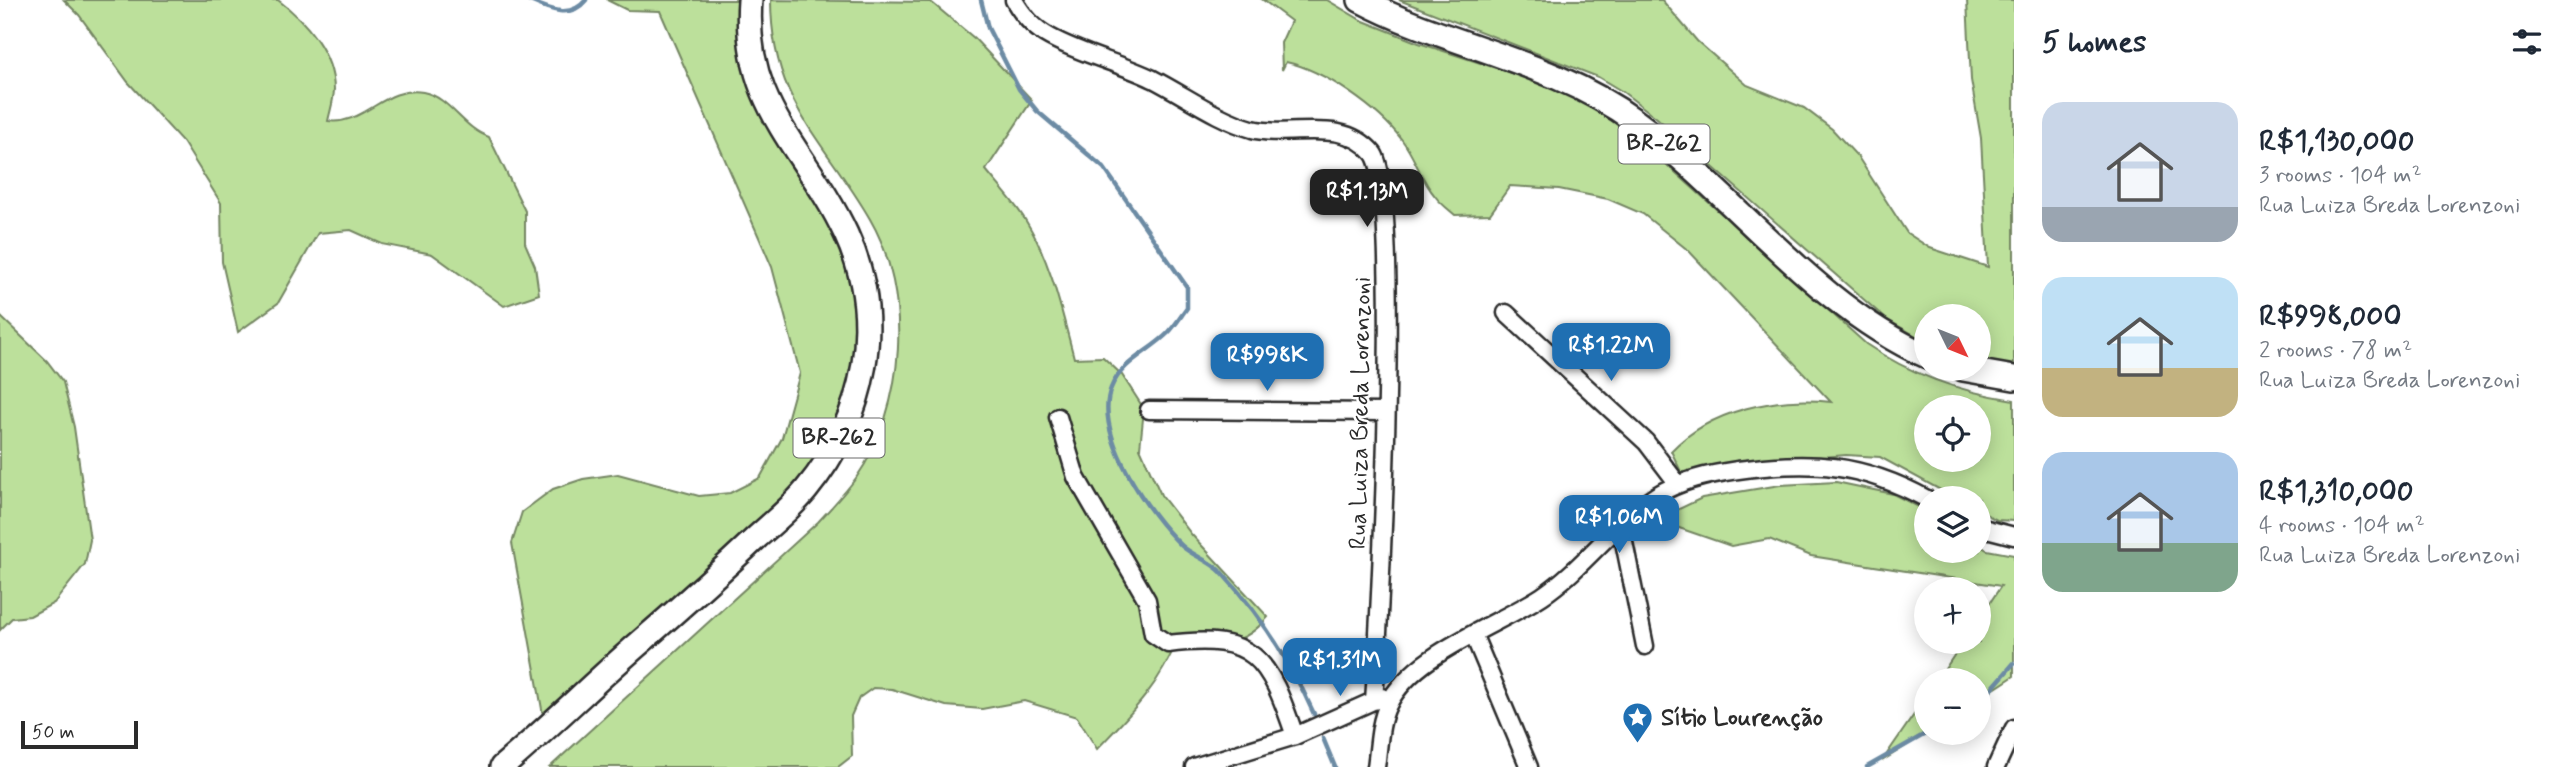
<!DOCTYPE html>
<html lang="en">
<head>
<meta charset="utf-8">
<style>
	:root { --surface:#fff; --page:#f2f2f3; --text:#1f2937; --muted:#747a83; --accent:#1f6fb2 }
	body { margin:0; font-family:Mynerve,sans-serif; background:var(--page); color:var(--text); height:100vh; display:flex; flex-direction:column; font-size:26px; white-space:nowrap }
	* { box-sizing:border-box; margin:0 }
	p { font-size:23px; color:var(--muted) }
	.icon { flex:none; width:38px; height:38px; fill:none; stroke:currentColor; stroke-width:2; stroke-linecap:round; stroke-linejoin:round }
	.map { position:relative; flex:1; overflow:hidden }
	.details { display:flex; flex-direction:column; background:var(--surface); width:560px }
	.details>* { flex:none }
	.needle { width:46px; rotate:133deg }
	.controls { position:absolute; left:1914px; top:304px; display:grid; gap:14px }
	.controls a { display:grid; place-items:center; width:77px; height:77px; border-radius:50%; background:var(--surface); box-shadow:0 4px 18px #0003; font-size:35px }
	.scale { position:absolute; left:21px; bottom:18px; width:117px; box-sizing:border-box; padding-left:7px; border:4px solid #2b2b2b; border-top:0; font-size:19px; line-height:24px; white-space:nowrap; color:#2b2b2b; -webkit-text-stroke:5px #fff; paint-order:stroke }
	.price { position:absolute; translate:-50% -60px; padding:0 16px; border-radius:14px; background:var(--accent); color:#fff; font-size:23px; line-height:46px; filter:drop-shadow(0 2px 4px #0008) }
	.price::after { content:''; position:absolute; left:50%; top:42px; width:21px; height:16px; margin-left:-10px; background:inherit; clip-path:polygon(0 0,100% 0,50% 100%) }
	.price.active { background:#222; color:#fff }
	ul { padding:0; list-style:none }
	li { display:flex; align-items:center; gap:21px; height:175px; padding:0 28px }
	li span { display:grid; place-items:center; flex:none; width:196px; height:140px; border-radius:21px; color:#555 }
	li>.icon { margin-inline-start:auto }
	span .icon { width:84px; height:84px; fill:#fffc; stroke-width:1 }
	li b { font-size:30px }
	h2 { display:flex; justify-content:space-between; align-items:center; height:84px; padding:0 28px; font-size:30px }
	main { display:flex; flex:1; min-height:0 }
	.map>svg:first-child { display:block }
</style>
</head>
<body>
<main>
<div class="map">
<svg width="2014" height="767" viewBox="0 0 2014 767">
	<rect width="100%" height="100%" fill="#fff"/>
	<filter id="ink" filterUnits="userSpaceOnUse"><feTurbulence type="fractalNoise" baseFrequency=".0143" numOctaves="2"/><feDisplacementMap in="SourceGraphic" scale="14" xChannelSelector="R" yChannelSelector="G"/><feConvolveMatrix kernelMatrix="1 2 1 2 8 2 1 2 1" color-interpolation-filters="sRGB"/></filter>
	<g filter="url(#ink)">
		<!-- green -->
		<path fill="#bce09b" stroke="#748663" stroke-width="2" fill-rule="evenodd" d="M64,0h214c28,21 55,53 56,89 0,11 -4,22 -6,32 36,5 57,-36 95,-29 27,5 39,36 66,45l36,74v32l10,23 4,28 -35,12 -72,-52 -50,-10 -31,-14 -33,3 -40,70 -40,29 -16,-70 -1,-59 -38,-61 -55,-60 -49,-67z
			M607,0h136l2,34 118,240 -15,160 -301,303 -35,-194 10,-31 31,-23 30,-10 35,-5 81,22 31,-3 30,-15 22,-40 18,-65 -28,-106 -112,-256 -33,-1z
			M771,0l160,2 43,36 58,62 -46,70c13,16 29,33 40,51 25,40 36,92 48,137l29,-1 19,18 22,34 -4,39 21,47 31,40 76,82c-29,34 -50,25 -90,21 -18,47 -46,75 -81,111l-20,-32 -53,-16 -42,8 -36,-3 -54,-17 -19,-1 -14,10 -8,18 1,40 -14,11h-288l268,-245c13,-14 27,-29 38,-44 50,-71 57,-185 14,-259 -47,-81 -99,-117 -99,-219z
			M1263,0h64l34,20 58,23 135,44 49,26 72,59 191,172c45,31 94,48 148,56v121l-17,-1 -18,-9v-12h-22l-77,-42 -34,-2 -101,9 -61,14 -13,-27c40,-42 106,-55 160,-49l-142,-151 -46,-37 -35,-15 -49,-10 -49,-3 -20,28 -35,1c-7,-6 -15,-12 -20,-19 -14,-16 -20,-39 -33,-56 -23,-31 -78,-70 -116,-78l-4,8 -1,-27 10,-22zM1927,408h52v52h-52z
			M1399,0h263l35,41 50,44 57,23 28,21 26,28 49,76 23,15 58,19 -7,-129 -10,-58 -4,-80h47v367l-35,-7v-43h-52v25l-41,-23 -229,-201 -34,-26 -25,-15z
			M0,316l47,45 16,21 11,45 16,113 -5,24 -31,39 -24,13 -18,2 -12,12z
			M1836,482l57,12 34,17v40h52v-6l8,5 27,5v121l-35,23v-18h-42l26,-39h16v-23l22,-33 -190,-30 -42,-17 -38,7 -75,-26 46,-22 78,-13z
			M1927,696v37l-45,28z"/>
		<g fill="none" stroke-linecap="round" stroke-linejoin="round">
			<!-- stream -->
			<path stroke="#6c8ba4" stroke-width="4.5" d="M528,0c20,9 42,20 58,0
				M981,0l7,28 31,61 18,22 67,57 83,119v21c-6,8 -12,18 -19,25 -19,19 -47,29 -57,55 -18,46 38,127 71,158 11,10 29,15 39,26 39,42 70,90 93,142
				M1979,699l10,-7 25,-29
				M1323,738l12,29
				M1867,767l60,-34"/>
			<defs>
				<path id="minor" d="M1014,0c9,16 19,28 36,37 33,18 70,26 103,42 33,17 64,40 99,50 39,10 90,-13 121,24 30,36 6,476 1,548
					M1506,313l140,129 32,42
					M1149,410l237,2
					M1058,417l18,60 71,123 6,34 15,10c87,-11 100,13 127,92
					M1621,527l24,119
					M1979,527l35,9
					M1474,636l55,131
					M1194,767l101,-31 87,-39
					M1376,767c3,-20 3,-44 12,-62 24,-51 108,-79 154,-109 43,-29 73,-74 115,-101 24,-15 53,-21 81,-25 73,-10 123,-7 189,29
					M1996,767l18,-39"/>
				<path id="highway" d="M1360,0c89,47 192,60 275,121 98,72 179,185 292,235
					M1963,369l51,9
					M502,767c49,-41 93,-86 141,-127 39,-34 77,-68 114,-103 17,-15 35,-30 49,-47 60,-73 80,-170 40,-256 -40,-86 -104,-127 -96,-234"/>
			</defs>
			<!-- minor casing -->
			<use href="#minor" stroke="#2b2b2b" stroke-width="21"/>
			<!-- highway casing -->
			<use href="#highway" stroke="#2b2b2b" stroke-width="28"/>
			<!-- minor -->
			<use href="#minor" stroke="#fff" stroke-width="16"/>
			<!-- highway -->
			<use href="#highway" stroke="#fff" stroke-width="23"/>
		</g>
	</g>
	<!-- icons -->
	<defs>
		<symbol id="sight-pin" viewBox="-11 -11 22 30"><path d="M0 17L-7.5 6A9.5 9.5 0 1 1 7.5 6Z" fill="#1f6fb2" stroke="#fff"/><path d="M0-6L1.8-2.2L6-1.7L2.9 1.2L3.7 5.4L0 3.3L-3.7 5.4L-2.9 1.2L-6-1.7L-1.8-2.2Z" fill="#fff"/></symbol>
	</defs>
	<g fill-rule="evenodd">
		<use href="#sight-pin" x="1620" y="700" width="35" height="47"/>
	</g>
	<g text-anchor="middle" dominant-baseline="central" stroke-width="5" stroke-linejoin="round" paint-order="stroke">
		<!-- shield labels -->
		<g fill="#fff" stroke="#6b6b6b" stroke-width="2">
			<rect x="1618.5" y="124.5" width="91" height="39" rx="5"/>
			<rect x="793.5" y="418.5" width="91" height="39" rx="5"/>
		</g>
		<g font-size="23" font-weight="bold" fill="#2b2b2b">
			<text x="1664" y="144">BR-262</text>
			<text x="839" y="438">BR-262</text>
		</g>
		<!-- street labels -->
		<g font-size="24" fill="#2b2b2b" stroke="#fff">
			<text transform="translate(1361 413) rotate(-89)">Rua Luiza Breda Lorenzoni</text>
		</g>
		<!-- poi labels -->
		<g font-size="24" font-weight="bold" fill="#2b2b2b" stroke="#fff" text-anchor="start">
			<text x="1661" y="718">Sítio Lourenção</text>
		</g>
	</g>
</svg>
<div class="controls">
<a><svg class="needle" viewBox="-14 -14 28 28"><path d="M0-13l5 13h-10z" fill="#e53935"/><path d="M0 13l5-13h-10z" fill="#747a83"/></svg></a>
<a><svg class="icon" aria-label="locate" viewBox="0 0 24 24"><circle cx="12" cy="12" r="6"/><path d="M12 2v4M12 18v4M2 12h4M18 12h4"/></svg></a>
<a><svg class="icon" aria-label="layers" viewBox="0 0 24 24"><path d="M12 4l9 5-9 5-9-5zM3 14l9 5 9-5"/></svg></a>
<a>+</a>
<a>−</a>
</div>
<div class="scale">50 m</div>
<b class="price active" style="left:1367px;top:229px">R$1.13M</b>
<b class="price" style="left:1611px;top:383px">R$1.22M</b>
<b class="price" style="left:1267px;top:393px">R$998K</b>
<b class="price" style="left:1619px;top:555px">R$1.06M</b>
<b class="price" style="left:1340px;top:698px">R$1.31M</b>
</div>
<section class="details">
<h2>5 homes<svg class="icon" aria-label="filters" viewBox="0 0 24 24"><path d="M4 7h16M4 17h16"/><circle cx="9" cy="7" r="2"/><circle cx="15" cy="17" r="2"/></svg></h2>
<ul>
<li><span style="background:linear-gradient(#c9d6e8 75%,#9aa5b1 0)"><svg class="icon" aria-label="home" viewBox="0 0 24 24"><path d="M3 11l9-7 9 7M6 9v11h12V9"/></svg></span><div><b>R$1,130,000</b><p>3 rooms · 104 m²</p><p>Rua Luiza Breda Lorenzoni</p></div></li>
<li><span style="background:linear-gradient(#bfe0f5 65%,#c2b280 0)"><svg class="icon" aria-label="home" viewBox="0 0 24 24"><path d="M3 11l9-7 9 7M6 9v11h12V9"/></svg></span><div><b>R$998,000</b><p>2 rooms · 78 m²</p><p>Rua Luiza Breda Lorenzoni</p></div></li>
<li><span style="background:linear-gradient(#a9c7e8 65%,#7fa58c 0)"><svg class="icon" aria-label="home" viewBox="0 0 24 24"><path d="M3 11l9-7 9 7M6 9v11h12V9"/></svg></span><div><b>R$1,310,000</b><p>4 rooms · 104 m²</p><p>Rua Luiza Breda Lorenzoni</p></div></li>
</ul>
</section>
</main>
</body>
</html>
